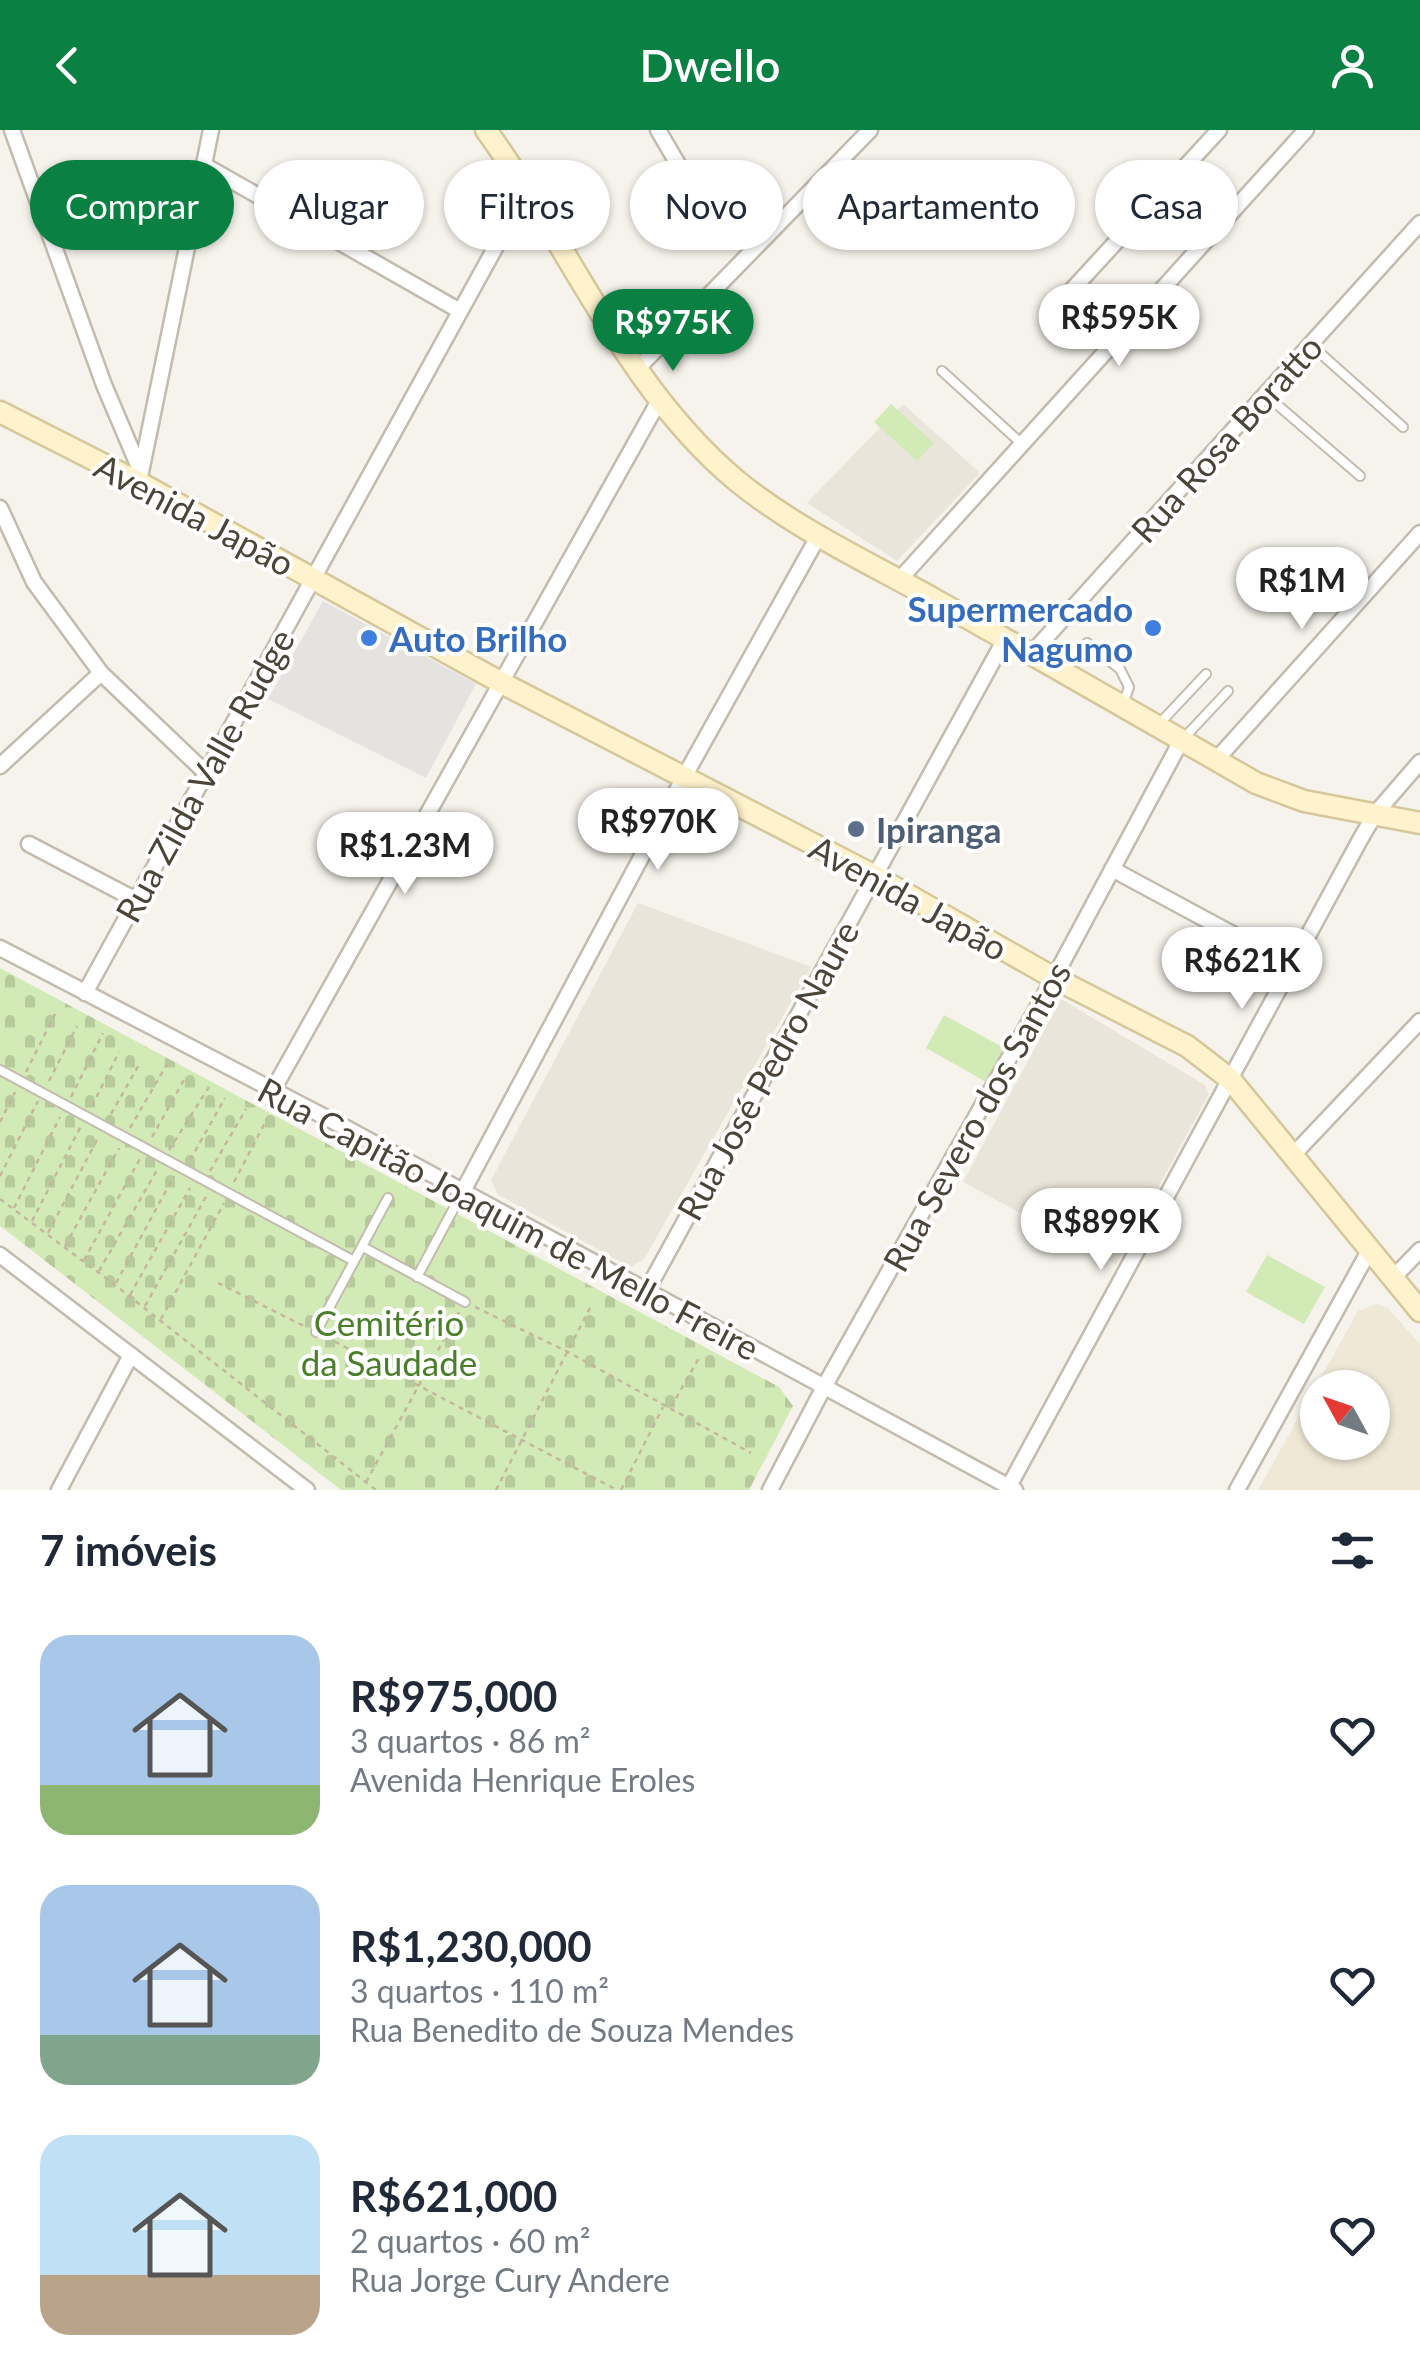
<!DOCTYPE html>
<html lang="pt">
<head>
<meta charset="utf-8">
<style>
	:root { --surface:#fff; --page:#f6f6f7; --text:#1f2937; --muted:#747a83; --accent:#0b8043 }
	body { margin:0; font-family:Lato,sans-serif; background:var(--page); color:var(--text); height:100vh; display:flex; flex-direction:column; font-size:38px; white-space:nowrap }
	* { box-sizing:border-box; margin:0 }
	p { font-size:32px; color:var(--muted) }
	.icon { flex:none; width:55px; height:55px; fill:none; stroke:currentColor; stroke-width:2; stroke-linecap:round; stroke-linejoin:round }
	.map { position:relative; height:1360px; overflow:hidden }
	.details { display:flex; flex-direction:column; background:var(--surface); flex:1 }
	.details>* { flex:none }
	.guide { position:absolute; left:30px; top:30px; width:1360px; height:90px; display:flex; gap:20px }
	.needle { width:65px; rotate:310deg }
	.buttons { position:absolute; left:1300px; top:1240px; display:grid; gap:20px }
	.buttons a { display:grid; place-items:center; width:90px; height:90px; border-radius:50%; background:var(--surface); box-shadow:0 2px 8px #0004; font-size:50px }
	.price { position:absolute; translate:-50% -85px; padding:0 22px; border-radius:35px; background:#fff; color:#222; font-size:32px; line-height:65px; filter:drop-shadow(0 2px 5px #0008) }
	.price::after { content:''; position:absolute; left:50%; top:60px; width:30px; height:22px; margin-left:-15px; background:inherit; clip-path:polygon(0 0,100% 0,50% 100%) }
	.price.active { background:var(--accent); color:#fff }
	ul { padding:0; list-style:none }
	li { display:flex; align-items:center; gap:30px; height:250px; padding:0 40px }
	li span { display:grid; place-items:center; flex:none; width:280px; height:200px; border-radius:30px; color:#555 }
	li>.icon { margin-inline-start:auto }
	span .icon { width:120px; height:120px; fill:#fffc; stroke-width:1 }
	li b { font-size:42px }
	h2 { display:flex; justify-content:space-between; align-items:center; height:120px; padding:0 40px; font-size:42px }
	.chip { padding:0 35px; border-radius:45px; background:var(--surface); box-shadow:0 2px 8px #0004; font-size:35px; line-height:90px }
	.chip.active { background:var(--accent); color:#fff }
	header { display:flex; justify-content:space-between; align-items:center; height:130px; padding:0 40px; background:var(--accent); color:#fff; font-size:45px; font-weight:600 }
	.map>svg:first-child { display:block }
</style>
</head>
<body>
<header><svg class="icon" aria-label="back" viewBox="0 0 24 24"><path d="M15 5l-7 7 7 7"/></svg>Dwello<svg class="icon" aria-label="person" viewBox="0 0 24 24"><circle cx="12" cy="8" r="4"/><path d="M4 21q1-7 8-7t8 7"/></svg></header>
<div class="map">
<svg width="1420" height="1360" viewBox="0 0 1420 1360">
	<defs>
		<pattern id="cemetery-stones" width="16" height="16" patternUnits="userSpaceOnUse" patternTransform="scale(2.5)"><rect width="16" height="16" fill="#d2eab5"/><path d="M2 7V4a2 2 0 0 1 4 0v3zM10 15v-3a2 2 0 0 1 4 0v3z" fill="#b6ca9c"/></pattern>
	</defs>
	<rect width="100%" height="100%" fill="#f6f3ec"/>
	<!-- residential -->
	<path fill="#eae5da" d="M903,274l77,69 -83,88 -90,-58z
		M638,773l173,64 -167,292 -14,8 -133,-73 -6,-14z
		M1061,869l144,86 4,9 -93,171 -153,-83z"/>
	<!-- education -->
	<path fill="#efe8d6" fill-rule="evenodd" d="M1376,1174l12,4 32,36v146h-162l100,-179zM1318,1258h54v54h-54z"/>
	<!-- grass -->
	<path fill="#d2eab5" d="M891,274l43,39 -17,18 -43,-39z
		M944,885l62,34 -18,34 -62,-35z
		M1267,1125l58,32 -21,37 -58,-32z"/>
	<!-- cemetery -->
	<path fill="url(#cemetery-stones)" d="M0,838l779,419 14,19 -44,84h-408l-341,-264z"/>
	<!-- parking -->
	<path fill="#e5e3e0" d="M323,471l153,83 -50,94 -158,-79z"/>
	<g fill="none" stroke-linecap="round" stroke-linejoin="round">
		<defs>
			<path id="lane" d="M1311,215l92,82
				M942,241l80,73
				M1266,265l94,81
				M1087,513l33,26 9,18 -5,15
				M1160,593l46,-49
				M1183,609l45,-48
				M0,940l354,191
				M363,1117l102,55
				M417,1147l45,-84
				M316,1202l72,-134"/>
			<path id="street" d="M12,0l92,255 37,87
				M658,0l38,65
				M204,35l256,146
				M1108,218l-39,-35 -3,-7 4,-14 149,-162
				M638,238l232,-238
				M141,342l70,-342
				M0,378l34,74 67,91 105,100
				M900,449l406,-449
				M1032,523l388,-430
				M1216,630l204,-227
				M0,636l101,-93
				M29,714l107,56
				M1112,739l180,97
				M0,818l348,181 667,361
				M85,863l442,-803
				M273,960l387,-691
				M1294,1024l126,-133
				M462,1063l221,-414 136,-244
				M0,1125l307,235
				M1392,1149l28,-29
				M646,1162l359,-653
				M59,1360l72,-135
				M770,1360l54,-103 230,-409 127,-237
				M1007,1360l354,-652 14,-24 45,-52
				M1237,1360l132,-239"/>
			<path id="secondary" d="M486,0c83,115 140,259 251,351 60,49 135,83 202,121 106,59 211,120 317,181l48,18 116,22
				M0,282l138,70 362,200 373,193 181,103 133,68 43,33 190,232"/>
		</defs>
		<!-- lane casing -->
		<use href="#lane" stroke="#c2bbae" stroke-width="12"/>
		<!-- street casing -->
		<use href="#street" stroke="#c2bbae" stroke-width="19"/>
		<!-- secondary casing -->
		<use href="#secondary" stroke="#d6c79b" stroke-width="25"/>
		<!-- path -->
		<path stroke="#c4b79f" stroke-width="2.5" stroke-dasharray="5 5" stroke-linecap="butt" d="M26,942l30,-60
			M49,951l28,-55
			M71,967l32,-64
			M92,976l27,-54
			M111,984l29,-51
			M0,992l15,-30
			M130,998l37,-64
			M152,1007l33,-59
			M169,1020l40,-63
			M190,1030l35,-62
			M210,1041l36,-62
			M0,1046l38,-75
			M234,1052l33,-63
			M0,1069l115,86 261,205
			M14,1078l46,-91
			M32,1091l49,-95
			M48,1103l50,-95
			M65,1116l54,-98
			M84,1130l57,-103
			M99,1141l58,-101
			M116,1153l58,-107
			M218,1153l88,44
			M130,1165l60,-107
			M145,1176l62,-111
			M475,1177l93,45 183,101
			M161,1189l63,-116
			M326,1207l291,153
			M671,1277l28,-49
			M366,1352l93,-170
			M496,1360l96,-186
			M621,1360l42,-83"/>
		<!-- lane -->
		<use href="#lane" stroke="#fff" stroke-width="8"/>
		<!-- street -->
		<use href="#street" stroke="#fff" stroke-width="14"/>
		<!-- secondary -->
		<use href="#secondary" stroke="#fff3cd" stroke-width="20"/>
	</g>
	<!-- markers -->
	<g fill="#3f7fe0" stroke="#fff" stroke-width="4">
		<circle cx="1153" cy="498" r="10"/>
		<circle cx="369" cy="508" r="10"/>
	</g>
	<circle fill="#5c6f8a" stroke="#fff" stroke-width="4" cx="856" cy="699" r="10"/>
	<g text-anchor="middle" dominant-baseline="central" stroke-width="8" stroke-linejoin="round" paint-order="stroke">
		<!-- street labels -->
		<g font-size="35" fill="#4b4439" stroke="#fff">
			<text transform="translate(1226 308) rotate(-48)">Rua Rosa Boratto</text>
			<text transform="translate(195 384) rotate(28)">Avenida Japão</text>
			<text transform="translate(204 645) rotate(-61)">Rua Zilda Valle Rudge</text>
			<text transform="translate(909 767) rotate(29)">Avenida Japão</text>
			<text transform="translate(767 940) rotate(-61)">Rua José Pedro Naure</text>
			<text transform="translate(976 986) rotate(-61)">Rua Severo dos Santos</text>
			<text transform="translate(509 1088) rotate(28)">Rua Capitão Joaquim de Mello Freire</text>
		</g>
		<!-- shop labels -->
		<g font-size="35" font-weight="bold" fill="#366cbe" stroke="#fff" text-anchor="end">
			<text x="1133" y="478">Supermercado<tspan x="1133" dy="40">Nagumo</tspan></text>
			<text x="389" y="508" text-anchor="start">Auto Brilho</text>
		</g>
		<!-- service labels -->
		<g font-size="35" font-weight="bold" fill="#4e5e75" stroke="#fff" text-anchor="start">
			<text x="876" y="699">Ipiranga</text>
		</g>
		<!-- park labels -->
		<g font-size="35" fill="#4a7f2a" stroke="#fff">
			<text x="389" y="1192">Cemitério<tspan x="389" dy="40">da Saudade</tspan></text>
		</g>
	</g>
</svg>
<div class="buttons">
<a><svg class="needle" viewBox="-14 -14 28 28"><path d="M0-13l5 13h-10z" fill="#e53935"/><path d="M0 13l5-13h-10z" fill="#747a83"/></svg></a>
</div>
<b class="price" style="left:1119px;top:239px">R$595K</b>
<b class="price active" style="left:673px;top:244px">R$975K</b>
<b class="price" style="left:1302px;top:502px">R$1M</b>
<b class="price" style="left:658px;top:743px">R$970K</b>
<b class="price" style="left:405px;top:767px">R$1.23M</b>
<b class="price" style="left:1242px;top:882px">R$621K</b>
<b class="price" style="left:1101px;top:1143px">R$899K</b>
<div class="guide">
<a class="chip active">Comprar</a>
<a class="chip">Alugar</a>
<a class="chip">Filtros</a>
<a class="chip">Novo</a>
<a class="chip">Apartamento</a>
<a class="chip">Casa</a>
</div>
</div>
<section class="details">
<h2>7 imóveis<svg class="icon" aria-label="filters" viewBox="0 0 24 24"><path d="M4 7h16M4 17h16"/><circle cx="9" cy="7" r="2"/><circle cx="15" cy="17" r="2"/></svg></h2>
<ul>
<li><span style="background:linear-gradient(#a9c7e8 75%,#8fb573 0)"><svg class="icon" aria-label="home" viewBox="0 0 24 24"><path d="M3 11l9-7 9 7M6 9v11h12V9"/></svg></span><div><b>R$975,000</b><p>3 quartos · 86 m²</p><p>Avenida Henrique Eroles</p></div><svg class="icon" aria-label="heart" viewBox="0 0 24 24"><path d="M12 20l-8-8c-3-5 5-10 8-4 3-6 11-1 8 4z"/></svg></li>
<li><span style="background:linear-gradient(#a9c7e8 75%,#7fa58c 0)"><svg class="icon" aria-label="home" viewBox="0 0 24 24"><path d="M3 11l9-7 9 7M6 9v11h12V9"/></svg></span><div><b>R$1,230,000</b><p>3 quartos · 110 m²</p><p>Rua Benedito de Souza Mendes</p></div><svg class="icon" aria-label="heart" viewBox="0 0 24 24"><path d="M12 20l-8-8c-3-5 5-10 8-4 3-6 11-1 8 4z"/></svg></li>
<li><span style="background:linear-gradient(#bfe0f5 70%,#b9a48a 0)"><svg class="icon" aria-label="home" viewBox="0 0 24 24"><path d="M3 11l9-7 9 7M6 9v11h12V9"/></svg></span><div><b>R$621,000</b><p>2 quartos · 60 m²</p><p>Rua Jorge Cury Andere</p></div><svg class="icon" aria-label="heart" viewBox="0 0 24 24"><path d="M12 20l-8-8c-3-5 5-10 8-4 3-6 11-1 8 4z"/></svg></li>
</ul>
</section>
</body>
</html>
